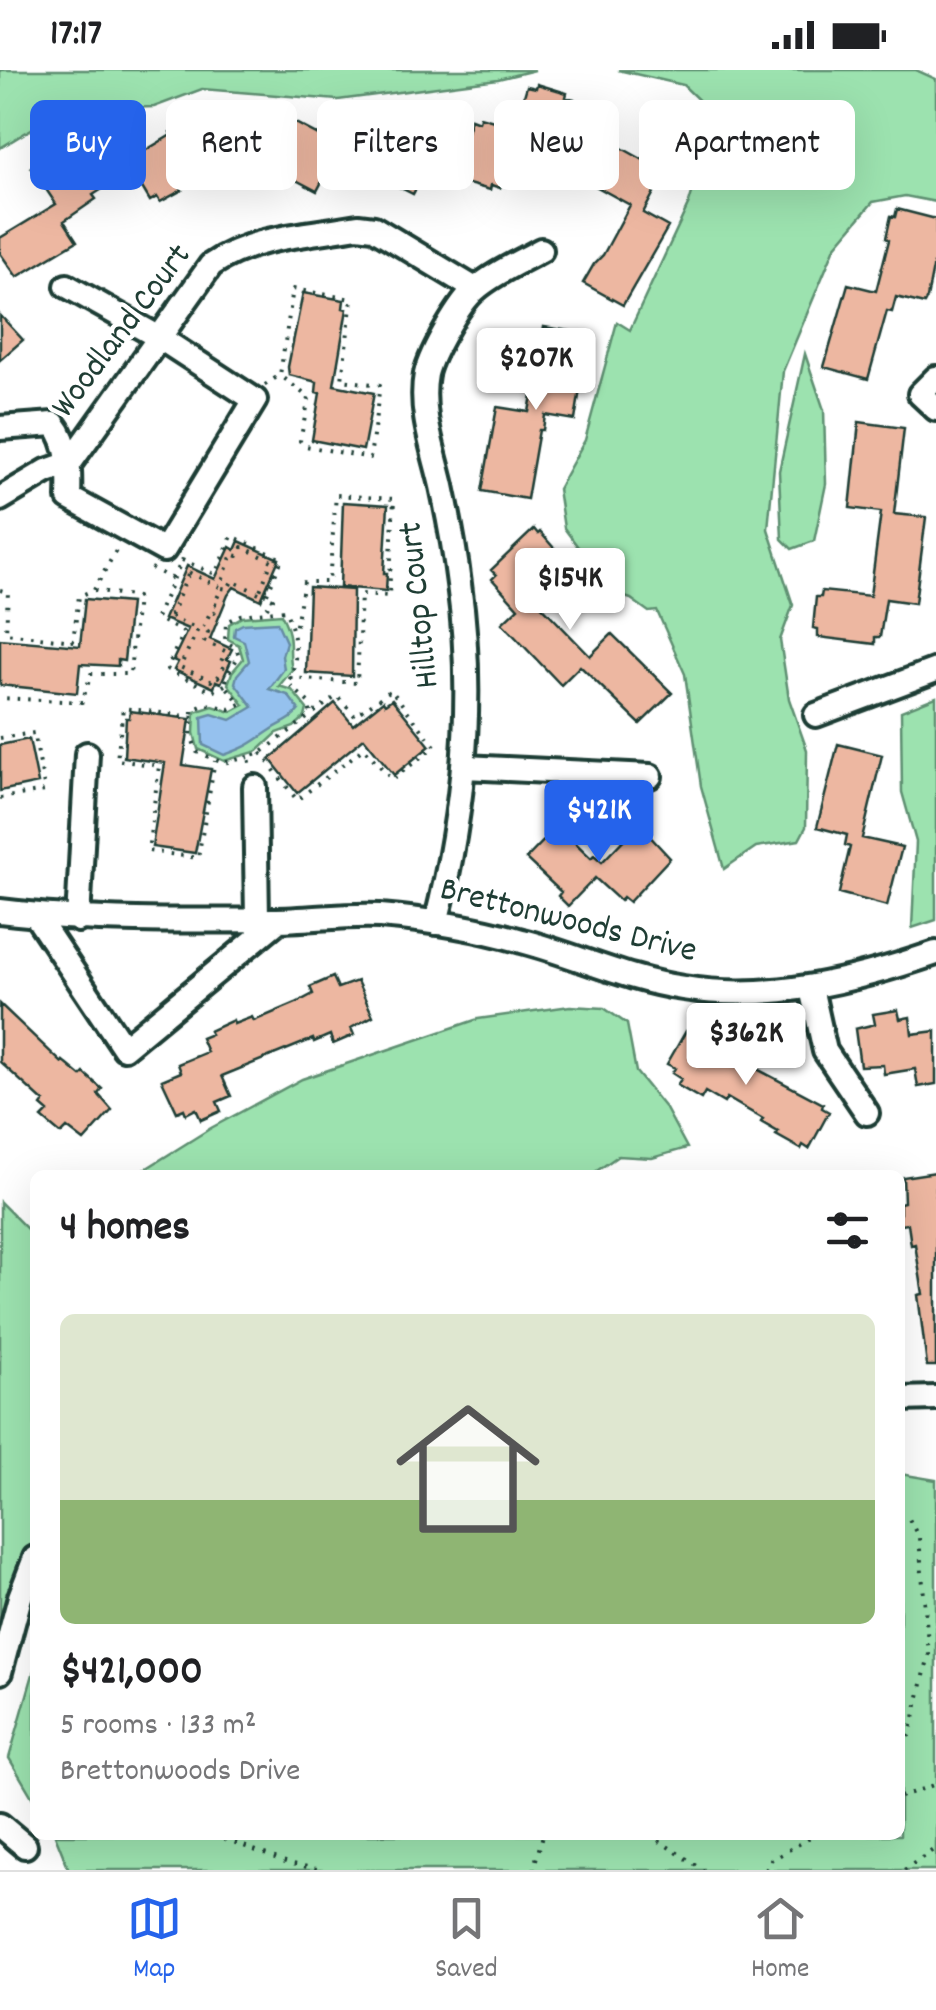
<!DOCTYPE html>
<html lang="en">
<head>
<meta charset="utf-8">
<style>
	:root { --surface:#fff; --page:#f6f6f6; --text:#202124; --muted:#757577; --line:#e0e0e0; --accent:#2563eb }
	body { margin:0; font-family:Dekko,sans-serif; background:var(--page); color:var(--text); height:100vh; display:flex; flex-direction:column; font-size:38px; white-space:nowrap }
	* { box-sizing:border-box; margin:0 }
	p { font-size:32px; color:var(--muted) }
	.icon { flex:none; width:55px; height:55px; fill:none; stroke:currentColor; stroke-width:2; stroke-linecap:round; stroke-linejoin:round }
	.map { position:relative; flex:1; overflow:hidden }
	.sheet { position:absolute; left:30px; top:1100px; width:875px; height:670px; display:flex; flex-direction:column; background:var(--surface); border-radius:15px; box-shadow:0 10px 40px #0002 }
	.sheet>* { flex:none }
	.guide { position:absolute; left:30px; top:30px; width:878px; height:90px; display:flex; gap:20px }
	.price { position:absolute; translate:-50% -85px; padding:0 22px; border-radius:10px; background:#fff; color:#222; font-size:32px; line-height:65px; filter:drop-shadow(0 2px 5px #0008) }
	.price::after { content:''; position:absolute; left:50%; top:60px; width:30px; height:22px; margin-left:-15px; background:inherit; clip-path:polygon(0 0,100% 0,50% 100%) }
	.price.current { background:var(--accent); color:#fff }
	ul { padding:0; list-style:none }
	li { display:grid; align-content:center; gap:20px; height:530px; padding:0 30px }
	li+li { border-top:2px solid var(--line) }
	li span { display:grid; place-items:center; height:310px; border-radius:15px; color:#555 }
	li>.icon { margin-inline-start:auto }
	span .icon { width:180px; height:180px; fill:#fffc; stroke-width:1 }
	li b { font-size:42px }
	h2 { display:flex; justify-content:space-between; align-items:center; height:120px; padding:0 30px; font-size:42px }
	.chip { padding:0 35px; border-radius:15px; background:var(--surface); box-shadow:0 10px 40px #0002; font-size:35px; line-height:90px }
	.chip.current { background:var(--accent); color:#fff }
	.status { display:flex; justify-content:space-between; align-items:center; height:70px; padding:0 50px; background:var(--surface); direction:ltr }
	.status svg { height:28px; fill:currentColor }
	.dock { display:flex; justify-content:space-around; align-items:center; height:140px; border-top:2px solid var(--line); background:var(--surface); font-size:28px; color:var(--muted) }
	.dock a { display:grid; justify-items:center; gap:5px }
	.dock .current { color:var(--accent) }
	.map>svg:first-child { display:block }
</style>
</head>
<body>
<div class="status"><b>17:17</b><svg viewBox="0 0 49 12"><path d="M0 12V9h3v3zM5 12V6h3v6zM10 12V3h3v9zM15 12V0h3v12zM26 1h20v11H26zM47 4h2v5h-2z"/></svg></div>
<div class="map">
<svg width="936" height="1800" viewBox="0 0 936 1800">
	<rect width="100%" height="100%" fill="#fff"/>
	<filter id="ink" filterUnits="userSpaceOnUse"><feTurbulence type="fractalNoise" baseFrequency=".01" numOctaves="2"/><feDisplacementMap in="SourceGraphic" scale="20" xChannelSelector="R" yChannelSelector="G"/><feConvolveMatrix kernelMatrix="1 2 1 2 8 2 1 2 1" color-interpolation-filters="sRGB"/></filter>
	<g filter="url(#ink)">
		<!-- green -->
		<path fill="#9ce2af" stroke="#5e9072" stroke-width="2.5" d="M0,0h535l-37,9 -160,21 -136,-11 -48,18 -91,3 -63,38z
			M618,0h298l20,9v123l-31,-6 -32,6 -38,45 -52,124 -15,158 25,76 -13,35 9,59 18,51 -1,77 -7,13 -43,7 -32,22 -23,-83 -16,-112 -28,-63 -8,1 -18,-13 -19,-6 -48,-65 -6,-39 27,-49 32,-118 13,8 59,-127 26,-87 -32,-31z
			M805,284l19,56 2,74 -12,57 -22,8 -10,-10 -3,-68z
			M281,544c14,26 6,32 11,56l-13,16 13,4 15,19 -2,8 -11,10 -17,6 -19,18 -34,10 -26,-12 -4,-16 1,-21 18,-6 18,6 13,-7 -16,-21 4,-12 11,-13 -4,-14 -11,-6 1,-15 13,-7z
			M936,627v223l-24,8 4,-86 -14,-50 -1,-81z
			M570,936l34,2 23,16 9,48 30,37 21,39 -35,10 -34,-2 -27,19h-455l75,-47 91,-49 176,-60z
			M0,1132l35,35v321l-35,113z
			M900,1404l36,6v390h-867l-14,-35h845z
			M35,1597v135l-26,-44z"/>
		<!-- water -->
		<path fill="#95c1ee" stroke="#668ca4" stroke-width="2.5" d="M277,552l9,20 -4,14 2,13 -15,20 19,6 11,15c-9,12 -17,12 -28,20 -20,13 -23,17 -47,25l-21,-10 -1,-28 10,-3 19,6 22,-13 -18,-24 2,-8 12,-14 -5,-20 -10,-5 1,-8 8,-4z"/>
		<!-- building -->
		<path fill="#edb7a1" stroke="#1f3d34" stroke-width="2.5" d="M537,14l30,9 -1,4 8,2 -17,56 -8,-3 -1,5 -36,-9 -12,40 -9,-3 -1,5 -29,-8 1,-5 -8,-2 17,-56 8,3 1,-5 35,10 12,-41 9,2z
			M356,44l78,40 -21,40 -77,-39 -19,36 -55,-29 22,-45 44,23 2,-4 12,6z
			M195,48l21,35 -4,2 2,4 -12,7 3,5 -26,15 3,4 -22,12 -3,-5 -7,4 -22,-37 7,-4 -2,-2 38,-23 -1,-3z
			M71,70l33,48 -11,7 3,4 -32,22 13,20 -60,36 -17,-24v-15l56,-34 -25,-37 32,-25 1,3z
			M611,72l54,30 -22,41 25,14 -45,78 -40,-22 11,-19 9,-9 27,-50 -40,-22 4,-7 -6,-3 16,-26 3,2z
			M897,139l39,10v34l-9,45 -3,6 -28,-7 -4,15 -5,-1 -19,68 -44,-12 24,-83 28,7 13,-51 -3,-2 5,-22 4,1z
			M303,223l41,7 -1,8 4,1 -13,76 40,8 -11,57 -51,-10 8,-47 -4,-1 1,-10 -28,-7 -1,-8z
			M0,245l23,25 -23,20z
			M544,257l45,7 -14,86 -30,-5 -2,15h-4l-12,69 -45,-8 15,-84 32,5z
			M859,352l45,6 -10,86 32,3 -11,86 -29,-4 -6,38h-5v7l-57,-7v-8l-5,-1 3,-31h5l1,-6 48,5 11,-84 -31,-4z
			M343,432l45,3 -4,68h3l-1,18 -46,-4z
			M534,459l4,5 2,-2 26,30 -35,33 59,61 22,-22 60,59 -32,31 -60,-58 -19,19 -59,-62 16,-15 -26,-29 4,-4 -5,-5z
			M239,471l40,18 -18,41 -27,-13 -6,8 -18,44 22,10 -5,10 4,2 -10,22 -5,-2 -2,7 -40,-18 4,-8 -5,-2 15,-31 -24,-10 23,-53 28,13 15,-32 5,3z
			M309,517l44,3 -1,86 -46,-3z
			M85,529l45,4 -6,58 -6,-1v6l-38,-2 -3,29 -77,-8v-46l80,7z
			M392,629l38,47 -36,29 -30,-37 -67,55 -27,-34 65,-56 18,22 30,-24 2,3z
			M130,641l60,8 -7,46 28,4 -16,84 -43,-6 13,-84 -41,-6 2,-39h3z
			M29,669l9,44 -38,8v-46z
			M838,674l44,11 -20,83 40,9 -15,59 -48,-13 11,-46 -5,-2 2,-10 -30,-8z
			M558,756l33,32 3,-3 8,7 34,-35 6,5 2,-2 26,28 -41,44 -6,-5 -3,4 -25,-23 -27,28 -10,-10 3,-4 -35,-33z
			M333,907l5,11 19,-7 16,35 -22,12 3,7 -21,9 -3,-9 -16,7 -1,-3 -91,37 9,20 -14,6 4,9 -20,9 -5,-11 -10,5 -2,-5 -7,3 -15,-32 19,-8 -3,-8 29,-12 -6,-14 10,-4 -2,-3 24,-11 1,4 18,-7 2,4 42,-18 17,-9 -3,-7z
			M0,934l62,59 1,-2 18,15 3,-3 18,16 -4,5 14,16 -28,31 -17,-13 -6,6 -19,-16 6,-6 -7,-6 3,-4 -44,-40z
			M898,940l2,9 10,-2 2,17 24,-3v53l-18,3 -3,-18 -31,5 -1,-9 -23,1 -5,-37 20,-5 -2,-10z
			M686,961l14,8 5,-8 26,15 -4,7 96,51 -1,4 7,4 -20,37 -6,-4 -2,4 -25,-14 2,-3 -17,-10 2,-3 -36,-21 -3,5 -19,-11 -4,7 -24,-14 4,-6 -9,-6 3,-5 -8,-4z
			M936,1102v194h-9l-9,-71 5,-1 -8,-50 -4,1 -3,-21 -8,1v-22l4,-1 -1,-25z"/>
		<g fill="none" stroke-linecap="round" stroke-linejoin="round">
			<defs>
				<path id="minor" d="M936,308l-16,16 16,15
					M0,358l54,-4c16,20 16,49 15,74l95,52 91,-150 -95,-62 -93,-52
					M0,429l47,-28 23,-8 141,-198c42,-29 97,-30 147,-39l16,2 101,61
					M816,645l120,-45
					M465,697l185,9
					M255,717l2,133
					M0,841c91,11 182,10 273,9 36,0 72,-6 107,-4 47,4 97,12 142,25 54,14 105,39 161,47 87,14 171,-7 253,-35
					M36,846l88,132 155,-128
					M78,850l9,-166
					M436,853c28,-111 39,-224 23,-339 -4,-33 -10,-65 -17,-98 -8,-35 -23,-75 -16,-112 5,-21 33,-71 50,-85 18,-16 44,-27 65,-39
					M811,918l14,63 42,62
					M900,1329l36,-1
					M0,1602l20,-75 15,-39
					M0,1755l25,21"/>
			</defs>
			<!-- minor casing -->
			<use href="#minor" stroke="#1f3d34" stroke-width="30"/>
			<!-- path -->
			<path stroke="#1f3d34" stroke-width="4" stroke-dasharray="2.5 8" stroke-linecap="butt" d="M265,315l15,-10 13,-86 59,10 -10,81 38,5 -10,73 -64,-12 -6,-5 9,-43 -29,-23
				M151,498l22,11
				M0,520l8,2 -2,41 67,8 6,-45 15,-6 43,7 -7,77h-39l-9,28 -82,-4
				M94,520l24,-43
				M259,523l-27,-12 -4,8 -6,-1 -8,16 4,1 -4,8 -3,-2 -9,18 6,3 -4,9 21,10 -4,11 4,2 -7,13 -4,-1 -3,5 -31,-14 18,-38 -32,-14 5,-1 17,-39 -2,-4 34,16 12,-33 6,2 4,-9 30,14 -13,32 8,1
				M290,608l67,5 4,-89 28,2 5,-97 -58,-4 -7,87h-25l-9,48
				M225,615l-12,7 -46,-23 16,-37 -27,-14 26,-58 33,14 17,-38 50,23 -16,37 7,3 -7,10
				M193,647l-70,-9 -6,52 42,6 -11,85 50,7 17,-97
				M0,668l34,-5 11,58 -45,7
				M261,683l36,47 67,-52 28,32 43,-34 -44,-56 -36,26 -18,-20 -25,18
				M249,687l-26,6 -26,-11 -6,-17 1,-25 15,-6 23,5 11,-5 -16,-19 3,-12 11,-17 -3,-8 -11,-7 1,-19 14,-7 45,-5c11,24 15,50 3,73l20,19 3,13 -50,38 -12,4 2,11
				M900,1453l9,-4 10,19 10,117 -19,79 -10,19
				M900,1727l36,-13
				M215,1765l73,28 34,7
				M650,1765l54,35
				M533,1800l10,-35
				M766,1800l5,-10 44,-25
				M904,1800l32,-22"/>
			<!-- minor -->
			<use href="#minor" stroke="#fff" stroke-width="22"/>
		</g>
	</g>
	<g text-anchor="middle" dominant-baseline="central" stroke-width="9" stroke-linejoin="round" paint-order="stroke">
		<!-- street labels -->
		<g font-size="35" fill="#1f3d34" stroke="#fff">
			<text transform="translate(123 262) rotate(-53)">Woodland Court</text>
			<text transform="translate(421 535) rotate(-96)">Hilltop Court</text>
			<text transform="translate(568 852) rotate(14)">Brettonwoods Drive</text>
		</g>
	</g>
</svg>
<b class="price" style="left:536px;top:343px">$207K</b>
<b class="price" style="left:570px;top:563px">$154K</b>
<b class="price current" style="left:599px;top:795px">$421K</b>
<b class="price" style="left:746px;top:1018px">$362K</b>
<div class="guide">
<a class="chip current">Buy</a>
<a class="chip">Rent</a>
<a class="chip">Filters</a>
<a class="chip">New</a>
<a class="chip">Apartment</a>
</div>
<section class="sheet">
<h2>4 homes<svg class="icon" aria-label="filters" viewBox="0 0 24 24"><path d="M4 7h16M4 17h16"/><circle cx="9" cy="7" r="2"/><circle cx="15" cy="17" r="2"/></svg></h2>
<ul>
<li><span style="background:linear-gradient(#dfe7d0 60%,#8fb573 0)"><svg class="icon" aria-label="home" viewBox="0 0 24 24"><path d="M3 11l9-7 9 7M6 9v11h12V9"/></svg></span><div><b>$421,000</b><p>5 rooms · 133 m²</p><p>Brettonwoods Drive</p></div></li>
</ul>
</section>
</div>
<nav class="dock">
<a class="current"><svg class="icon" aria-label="map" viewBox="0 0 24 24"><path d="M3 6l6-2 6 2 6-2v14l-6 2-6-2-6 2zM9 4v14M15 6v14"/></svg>Map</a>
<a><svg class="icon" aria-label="saved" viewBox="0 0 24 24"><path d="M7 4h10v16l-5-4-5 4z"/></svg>Saved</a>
<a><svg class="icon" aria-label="home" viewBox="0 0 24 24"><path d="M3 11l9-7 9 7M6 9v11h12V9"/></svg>Home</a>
</nav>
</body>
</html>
